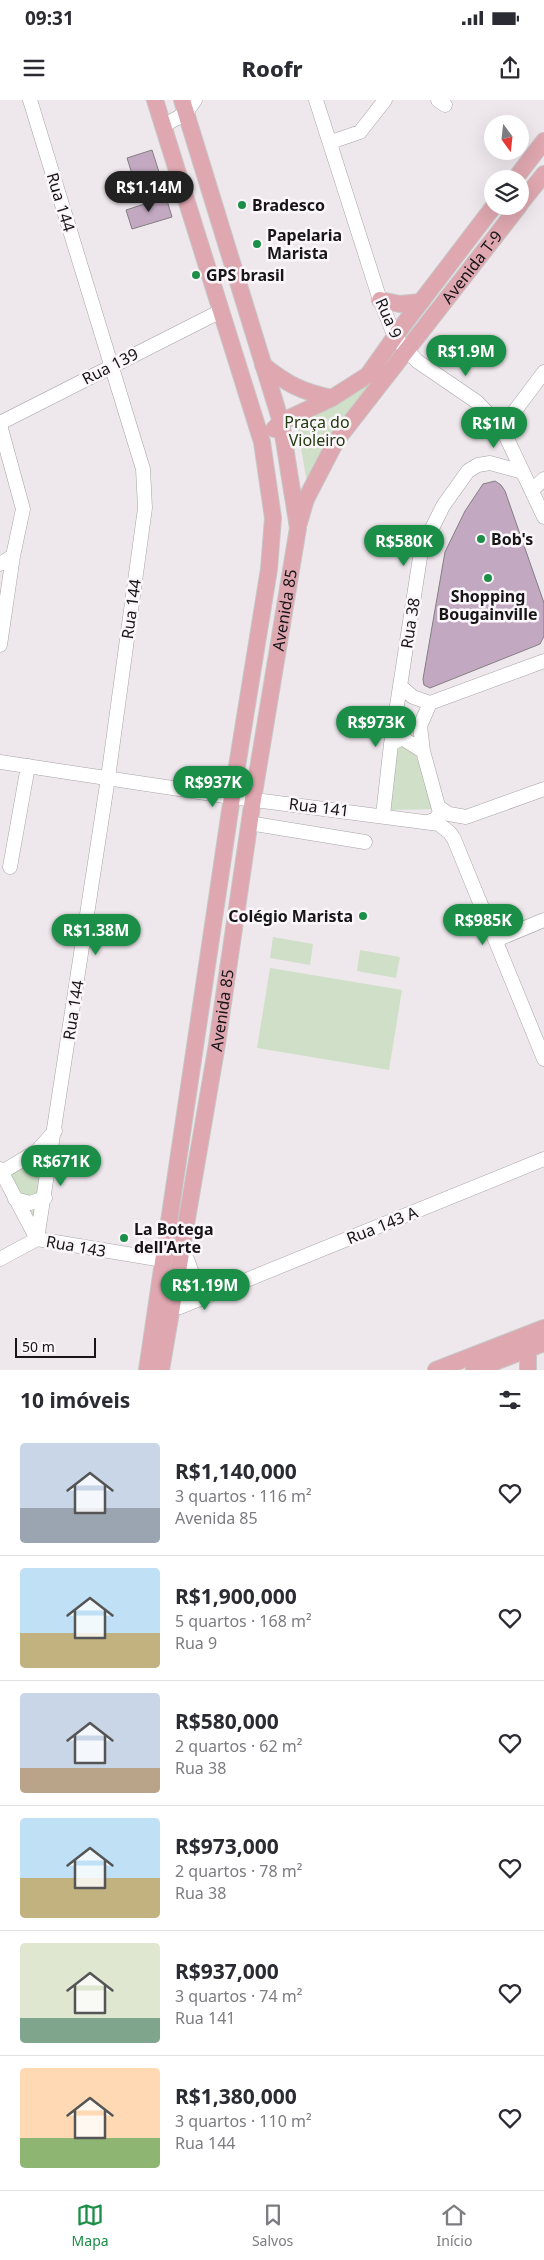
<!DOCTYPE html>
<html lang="pt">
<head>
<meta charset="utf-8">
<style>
	:root { --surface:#fff; --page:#f7f7f7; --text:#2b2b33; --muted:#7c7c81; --line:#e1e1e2; --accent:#1b8e47 }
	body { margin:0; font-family:"Noto Sans",sans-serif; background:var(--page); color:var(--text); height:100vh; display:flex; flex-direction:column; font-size:19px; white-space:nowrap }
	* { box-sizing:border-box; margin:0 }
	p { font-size:16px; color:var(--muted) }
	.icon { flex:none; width:28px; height:28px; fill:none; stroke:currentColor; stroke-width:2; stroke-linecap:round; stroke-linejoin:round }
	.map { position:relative; height:1270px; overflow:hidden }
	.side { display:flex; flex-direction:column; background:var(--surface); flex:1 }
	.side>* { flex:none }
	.needle { width:32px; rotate:165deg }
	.controls { position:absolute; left:484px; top:15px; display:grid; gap:10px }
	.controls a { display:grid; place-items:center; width:45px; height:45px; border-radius:50%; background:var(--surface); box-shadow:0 5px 20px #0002; font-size:25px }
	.scale { position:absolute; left:15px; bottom:12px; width:81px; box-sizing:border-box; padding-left:5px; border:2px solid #171517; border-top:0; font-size:14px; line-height:18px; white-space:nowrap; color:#171517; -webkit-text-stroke:4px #fbf6fa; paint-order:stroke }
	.price { position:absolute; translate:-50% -42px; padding:0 11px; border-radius:18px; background:var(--accent); color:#fff; font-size:16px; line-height:32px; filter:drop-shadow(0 1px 2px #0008) }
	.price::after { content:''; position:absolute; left:50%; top:30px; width:15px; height:11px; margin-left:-8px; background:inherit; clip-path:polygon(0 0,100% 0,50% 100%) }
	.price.selected { background:#222; color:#fff }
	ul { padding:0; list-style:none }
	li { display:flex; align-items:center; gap:15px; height:125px; padding:0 20px }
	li+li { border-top:1px solid var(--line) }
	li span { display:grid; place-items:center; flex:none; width:140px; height:100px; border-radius:5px; color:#555 }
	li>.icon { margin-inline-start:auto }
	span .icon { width:60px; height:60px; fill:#fffc; stroke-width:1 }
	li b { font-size:21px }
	h2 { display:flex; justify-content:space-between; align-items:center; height:60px; padding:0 20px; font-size:21px }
	.status { display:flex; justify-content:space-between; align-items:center; height:35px; padding:0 25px; background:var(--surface); direction:ltr }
	.status svg { height:14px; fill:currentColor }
	header { display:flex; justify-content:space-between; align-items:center; height:65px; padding:0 20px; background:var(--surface); font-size:22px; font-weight:800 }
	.tab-bar { display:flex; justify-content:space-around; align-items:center; height:70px; border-top:1px solid var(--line); background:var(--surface); font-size:14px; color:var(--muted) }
	.tab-bar a { display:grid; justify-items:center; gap:2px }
	.tab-bar .selected { color:var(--accent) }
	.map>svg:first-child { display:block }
</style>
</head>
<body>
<div class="status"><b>09:31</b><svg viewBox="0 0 49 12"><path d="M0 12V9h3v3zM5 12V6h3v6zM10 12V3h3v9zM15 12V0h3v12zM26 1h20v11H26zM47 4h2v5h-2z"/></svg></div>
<header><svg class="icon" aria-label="menu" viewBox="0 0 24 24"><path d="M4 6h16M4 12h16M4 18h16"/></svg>Roofr<svg class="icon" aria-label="share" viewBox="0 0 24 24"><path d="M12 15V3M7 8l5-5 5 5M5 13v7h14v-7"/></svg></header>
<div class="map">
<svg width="544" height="1270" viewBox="0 0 544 1270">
	<rect width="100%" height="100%" fill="#eee8ed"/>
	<!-- green -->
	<path fill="#d0dfc7" d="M384,261l4,4 -80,123 -12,-68 64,-29z
		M396,643l17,6 25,60 -50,1z
		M273,837l40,7 -3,21 -40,-7z
		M360,850l40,7 -4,21 -39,-7z
		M270,868l132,22 -13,80 -132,-22z
		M55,1031l-18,108 -35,-67z"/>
	<!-- building -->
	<path fill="#c3a8c1" stroke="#837e82" d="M152,50l13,41 -25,8 -13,-41z
		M166,97l6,20 -40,12 -6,-19z
		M495,381l6,4 4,6 39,112v33l-4,8 -110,44 -6,-3 -1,-6 22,-127 20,-41 18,-27z"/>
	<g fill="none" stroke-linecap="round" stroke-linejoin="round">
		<defs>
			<path id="minor" d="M30,0l113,369 2,39 -37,270 -71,461
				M316,0l64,200 15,37 22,24 60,41 25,26 42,89
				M438,0l7,5
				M163,26l23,-13 9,-13
				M331,42l29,-10 25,-32
				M0,323l221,-112
				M0,325l23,84 -10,47 -13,89
				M502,328l42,-56
				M532,390l12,-11
				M0,464l13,-8
				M400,586l13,11 17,6 114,-42
				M391,644l11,-6 21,13
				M0,662l232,35 207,27 11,9 4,6 90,220
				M440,708l9,6 17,3 78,-28
				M383,715l8,-71 30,-193 22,-45 25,-35 10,-6 12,-2 33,9
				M430,721l5,-1 5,-7 -17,-62 -3,-25 10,-23
				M249,723l116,19
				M10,767l18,-101
				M496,840l48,-20
				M0,1069l37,70
				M2,1072l35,-21 18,-20
				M15,1099l15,4 15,-5
				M0,1159l37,-20 120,20
				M187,1159l5,14 27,17
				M180,1207l364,-148"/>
			<g id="major">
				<path d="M515,79l29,-38"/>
				<path d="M520,104l24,-30"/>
				<path d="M380,200l20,4 21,-2"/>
				<path d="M263,265c24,19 39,27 69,33"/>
				<path d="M274,329l7,-7 51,-24 36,-23 36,-51 90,-118"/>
				<path id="s1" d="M299,423l7,-24 30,-58 183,-235"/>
				<path d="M522,1242l6,7v21"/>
				<path d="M147,1270l85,-573 37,-228 4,-51 -11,-76 -107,-342"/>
				<path id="s2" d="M161,1270l56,-326 36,-245 45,-271 -17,-106 -99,-322"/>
				<path d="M436,1270l108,-42"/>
				<path d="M474,1270l70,-27"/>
			</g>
		</defs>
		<!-- minor casing -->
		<use href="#minor" stroke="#a8a3a7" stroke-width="15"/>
		<!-- major casing -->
		<use href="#major" stroke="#c7c7c7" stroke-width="18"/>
		<!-- minor -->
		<use href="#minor" stroke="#fff" stroke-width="14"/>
		<!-- major -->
		<use href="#major" stroke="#dfa7b0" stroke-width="16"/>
	</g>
	<!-- markers -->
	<g fill="#1b8e47" stroke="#fbf6fa" stroke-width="2">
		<circle cx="242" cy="105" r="5"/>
		<circle cx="257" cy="144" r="5"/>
		<circle cx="196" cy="175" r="5"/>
		<circle cx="481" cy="439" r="5"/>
		<circle cx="488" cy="478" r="5"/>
		<circle cx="363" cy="816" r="5"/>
		<circle cx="124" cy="1138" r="5"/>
	</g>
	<g text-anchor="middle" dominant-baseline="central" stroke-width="5" stroke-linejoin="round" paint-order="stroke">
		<!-- street labels -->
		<g font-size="16" fill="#171517" stroke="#fbf6fa">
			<text transform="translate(61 102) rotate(73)">Rua 144</text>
			<text stroke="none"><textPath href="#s1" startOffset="311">Avenida T-9</textPath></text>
			<text transform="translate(389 218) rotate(66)">Rua 9</text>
			<text transform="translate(110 266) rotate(-27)">Rua 139</text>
			<text transform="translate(131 509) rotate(-82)">Rua 144</text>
			<text stroke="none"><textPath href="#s2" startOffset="770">Avenida 85</textPath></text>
			<text transform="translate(410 523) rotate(-81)">Rua 38</text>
			<text transform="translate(319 707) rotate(7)">Rua 141</text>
			<text transform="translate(73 910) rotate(-81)">Rua 144</text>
			<text stroke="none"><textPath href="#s2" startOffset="365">Avenida 85</textPath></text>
			<text transform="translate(382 1125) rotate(-22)">Rua 143 A</text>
			<text transform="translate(76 1146) rotate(10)">Rua 143</text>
		</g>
		<!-- poi labels -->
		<g font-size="16" font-weight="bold" fill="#171517" stroke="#fbf6fa" text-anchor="start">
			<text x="252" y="105">Bradesco</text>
			<text x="267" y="135">Papelaria<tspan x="267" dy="18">Marista</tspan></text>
			<text x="206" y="175">GPS brasil</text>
			<text x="491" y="439">Bob's</text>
			<text x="488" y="496" text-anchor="middle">Shopping<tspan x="488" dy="18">Bougainville</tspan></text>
			<text x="353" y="816" text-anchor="end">Colégio Marista</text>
			<text x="134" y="1129">La Botega<tspan x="134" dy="18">dell'Arte</tspan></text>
		</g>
		<!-- park labels -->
		<g font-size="16" fill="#213a0e" stroke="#fbf6fa">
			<text x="317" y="322">Praça do<tspan x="317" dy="18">Violeiro</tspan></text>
		</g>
	</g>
</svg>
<div class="controls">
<a><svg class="needle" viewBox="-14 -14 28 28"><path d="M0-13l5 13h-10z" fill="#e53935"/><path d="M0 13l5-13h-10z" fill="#7c7c81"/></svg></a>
<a><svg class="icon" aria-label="layers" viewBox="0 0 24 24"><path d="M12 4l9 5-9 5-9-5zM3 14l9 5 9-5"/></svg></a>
</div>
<div class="scale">50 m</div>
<b class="price selected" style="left:149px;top:113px">R$1.14M</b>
<b class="price" style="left:466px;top:277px">R$1.9M</b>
<b class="price" style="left:494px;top:349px">R$1M</b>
<b class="price" style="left:404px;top:467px">R$580K</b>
<b class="price" style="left:376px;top:648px">R$973K</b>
<b class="price" style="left:213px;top:708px">R$937K</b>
<b class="price" style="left:483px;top:846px">R$985K</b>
<b class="price" style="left:96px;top:856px">R$1.38M</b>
<b class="price" style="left:61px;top:1087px">R$671K</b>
<b class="price" style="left:205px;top:1211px">R$1.19M</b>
</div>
<section class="side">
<h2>10 imóveis<svg class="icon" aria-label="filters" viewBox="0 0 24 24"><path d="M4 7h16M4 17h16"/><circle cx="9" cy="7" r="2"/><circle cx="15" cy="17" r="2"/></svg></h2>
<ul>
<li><span style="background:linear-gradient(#c9d6e8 65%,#9aa5b1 0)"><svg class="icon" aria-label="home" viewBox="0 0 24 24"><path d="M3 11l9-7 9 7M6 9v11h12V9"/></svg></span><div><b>R$1,140,000</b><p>3 quartos · 116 m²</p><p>Avenida 85</p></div><svg class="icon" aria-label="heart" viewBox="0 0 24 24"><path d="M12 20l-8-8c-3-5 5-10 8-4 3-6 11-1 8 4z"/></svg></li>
<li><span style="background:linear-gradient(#bfe0f5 65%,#c2b280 0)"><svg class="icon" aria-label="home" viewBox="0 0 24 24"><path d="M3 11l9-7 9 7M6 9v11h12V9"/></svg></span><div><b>R$1,900,000</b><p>5 quartos · 168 m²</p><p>Rua 9</p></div><svg class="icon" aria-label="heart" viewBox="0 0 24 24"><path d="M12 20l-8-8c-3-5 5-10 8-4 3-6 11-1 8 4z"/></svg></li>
<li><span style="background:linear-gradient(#c9d6e8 75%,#b9a48a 0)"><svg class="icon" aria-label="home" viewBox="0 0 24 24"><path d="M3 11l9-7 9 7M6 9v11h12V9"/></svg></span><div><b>R$580,000</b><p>2 quartos · 62 m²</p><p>Rua 38</p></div><svg class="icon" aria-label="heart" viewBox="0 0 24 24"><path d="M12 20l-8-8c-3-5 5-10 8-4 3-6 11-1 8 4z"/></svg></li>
<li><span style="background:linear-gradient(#bfe0f5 60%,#c2b280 0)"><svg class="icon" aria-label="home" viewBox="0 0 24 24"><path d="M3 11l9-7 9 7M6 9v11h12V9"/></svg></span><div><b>R$973,000</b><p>2 quartos · 78 m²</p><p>Rua 38</p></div><svg class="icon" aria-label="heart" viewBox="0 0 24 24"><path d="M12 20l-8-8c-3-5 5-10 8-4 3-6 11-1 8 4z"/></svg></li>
<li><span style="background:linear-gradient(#dfe7d0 75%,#7fa58c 0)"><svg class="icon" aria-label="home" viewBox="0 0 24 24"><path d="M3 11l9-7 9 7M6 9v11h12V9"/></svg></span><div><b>R$937,000</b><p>3 quartos · 74 m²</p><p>Rua 141</p></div><svg class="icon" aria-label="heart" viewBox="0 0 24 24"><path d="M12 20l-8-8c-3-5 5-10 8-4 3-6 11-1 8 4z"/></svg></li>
<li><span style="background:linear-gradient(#ffd9b3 70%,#8fb573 0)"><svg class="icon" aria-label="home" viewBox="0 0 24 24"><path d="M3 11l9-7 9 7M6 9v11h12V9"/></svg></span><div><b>R$1,380,000</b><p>3 quartos · 110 m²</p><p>Rua 144</p></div><svg class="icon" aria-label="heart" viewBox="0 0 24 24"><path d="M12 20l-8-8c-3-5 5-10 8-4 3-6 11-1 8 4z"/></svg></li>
</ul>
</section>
<nav class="tab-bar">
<a class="selected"><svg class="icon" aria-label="map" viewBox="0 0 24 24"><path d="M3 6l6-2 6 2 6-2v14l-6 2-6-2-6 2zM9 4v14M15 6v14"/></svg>Mapa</a>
<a><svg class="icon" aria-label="saved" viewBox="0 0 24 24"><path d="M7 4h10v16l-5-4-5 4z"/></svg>Salvos</a>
<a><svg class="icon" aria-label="home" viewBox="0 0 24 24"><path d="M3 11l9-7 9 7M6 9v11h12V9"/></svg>Início</a>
</nav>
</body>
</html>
